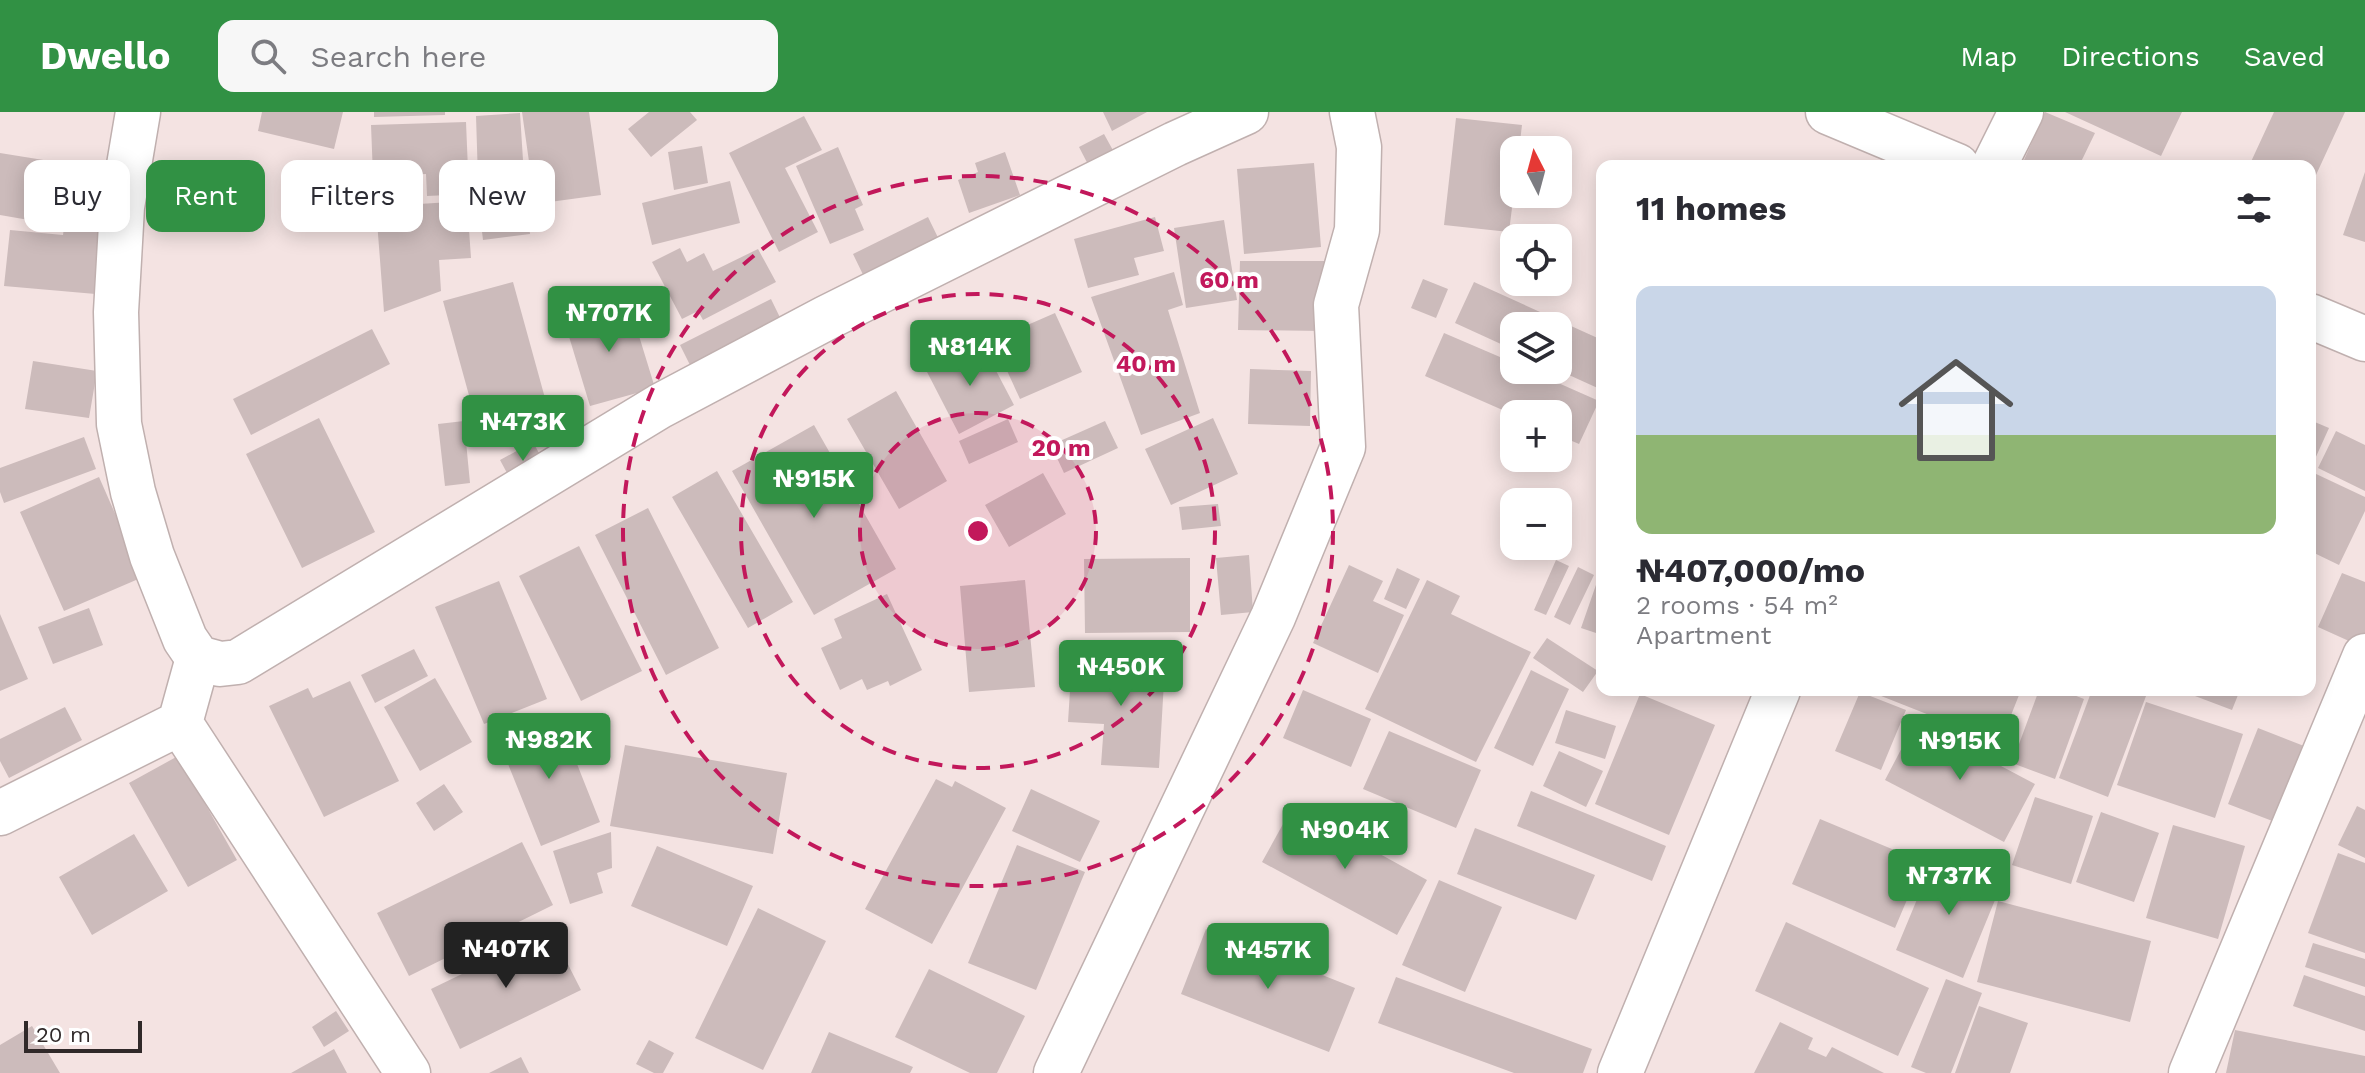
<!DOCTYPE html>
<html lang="en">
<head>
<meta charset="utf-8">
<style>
	:root { --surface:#fff; --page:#f7f7f7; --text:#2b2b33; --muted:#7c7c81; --line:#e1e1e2; --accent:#319144 }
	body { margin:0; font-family:"Work Sans",sans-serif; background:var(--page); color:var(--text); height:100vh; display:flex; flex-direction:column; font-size:30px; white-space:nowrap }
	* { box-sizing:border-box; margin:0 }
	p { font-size:26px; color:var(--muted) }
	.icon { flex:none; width:44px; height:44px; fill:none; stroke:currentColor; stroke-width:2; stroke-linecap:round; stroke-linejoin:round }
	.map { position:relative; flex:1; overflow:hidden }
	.side { position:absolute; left:1596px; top:48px; width:720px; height:536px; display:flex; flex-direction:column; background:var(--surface); border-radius:16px; box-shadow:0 4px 20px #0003 }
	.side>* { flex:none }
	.banner { position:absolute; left:24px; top:48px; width:760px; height:72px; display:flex; gap:16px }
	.needle { width:52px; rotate:354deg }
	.buttons { position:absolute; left:1500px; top:24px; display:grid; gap:16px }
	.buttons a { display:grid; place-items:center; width:72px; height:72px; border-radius:16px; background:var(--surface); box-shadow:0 4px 20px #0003; font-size:40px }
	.scale { position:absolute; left:24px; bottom:20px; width:118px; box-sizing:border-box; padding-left:8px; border:4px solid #302929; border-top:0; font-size:22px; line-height:28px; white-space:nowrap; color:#302929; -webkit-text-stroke:6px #fff; paint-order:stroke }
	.price { position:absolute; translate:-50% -68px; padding:0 18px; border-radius:8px; background:var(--accent); color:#fff; font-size:26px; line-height:52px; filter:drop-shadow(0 2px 4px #0008) }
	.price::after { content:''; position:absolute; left:50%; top:48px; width:24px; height:18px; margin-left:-12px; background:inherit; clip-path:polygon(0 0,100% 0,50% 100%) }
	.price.current { background:#222; color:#fff }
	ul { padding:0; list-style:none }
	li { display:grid; align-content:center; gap:16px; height:424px; padding:0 40px }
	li+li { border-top:2px solid var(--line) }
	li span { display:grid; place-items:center; height:248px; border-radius:16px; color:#555 }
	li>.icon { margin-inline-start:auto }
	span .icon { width:144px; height:144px; fill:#fffc; stroke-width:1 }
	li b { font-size:34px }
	h2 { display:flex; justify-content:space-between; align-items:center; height:96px; padding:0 40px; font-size:34px }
	.tag { padding:0 28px; border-radius:16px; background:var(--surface); box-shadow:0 4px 20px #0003; font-size:28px; line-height:72px }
	.tag.current { background:var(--accent); color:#fff }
	header { display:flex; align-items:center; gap:48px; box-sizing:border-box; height:112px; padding:0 40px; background:var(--accent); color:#fff }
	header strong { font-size:38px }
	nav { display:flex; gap:44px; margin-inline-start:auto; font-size:28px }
	.search { width:560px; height:72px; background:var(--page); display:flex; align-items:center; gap:20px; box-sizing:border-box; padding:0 28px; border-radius:16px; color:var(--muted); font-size:30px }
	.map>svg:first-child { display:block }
</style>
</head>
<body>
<header>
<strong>Dwello</strong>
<div class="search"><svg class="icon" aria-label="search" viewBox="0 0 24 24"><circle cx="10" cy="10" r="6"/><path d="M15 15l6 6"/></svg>Search here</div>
<nav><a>Map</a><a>Directions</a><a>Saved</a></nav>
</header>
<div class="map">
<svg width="2365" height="961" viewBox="0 0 2365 961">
	<rect width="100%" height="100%" fill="#f4e3e2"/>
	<!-- building -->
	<path fill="#cbb" d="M262,0h81l-9,37 -76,-18z
		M374,0h71v3l-71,2z
		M522,0h67l12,83 -66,9z
		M649,0h41l7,8 -46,37 -23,-28z
		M1103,0h44l-35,19z
		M2045,0l50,21 -16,33h-41l-14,-6z
		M2065,0h117l-21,44z
		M2274,0h71l-35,76v-22h-61z
		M520,1l4,63 -46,3 -2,-63z
		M804,4l18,34 -37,18 33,64 -39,20 -50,-99z
		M1456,6l66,7 -3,25h-5v42l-5,40 -65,-7z
		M466,10l3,72 -42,2 -1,-22 -53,2 -2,-51z
		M1104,22l16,29 -26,13 -15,-29z
		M702,34l6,37 -34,7 -6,-38z
		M838,35l25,58 -8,4 9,21 -34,14 -34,-78z
		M1005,40l15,43 -51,18 -11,-33 20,-8 -3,-9z
		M0,41l62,10 -10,61 -52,-9z
		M1314,51l7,84 -77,7 -7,-85z
		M2365,60v70l-22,-7z
		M417,67l2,25 48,-3 4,57 -32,2 2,31 -57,21 -10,-130z
		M730,69l10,42 -88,22 -10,-42z
		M524,72l6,50 -47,6 -6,-50z
		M92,88l24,2 -9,93 -103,-9 6,-56 53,5 3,-23 25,1z
		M928,105l17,35 -75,37 -17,-35z
		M1155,105l9,34 -30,7 5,17 -51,13 -14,-49z
		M1224,108l13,80 -51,8 -12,-80z
		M680,136l7,14 17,-9 9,18 45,-22 18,33 -73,38 -5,-9 -16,8 -30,-57z
		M1240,149h85l-1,70 -86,-1z
		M1174,160l9,33 -15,5 32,103 -59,22 -50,-138z
		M1423,167l25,10 -12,29 -25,-10z
		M513,170l35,127 -70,19 -35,-127z
		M1474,170l128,58v50l-44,-20v-44h-44v24l-59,-27z
		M771,187l18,37 -91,45 -18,-36z
		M628,188l27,88 -65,18 -26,-86z
		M1055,201l27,59 -62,27 -27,-59z
		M372,217l18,35 -139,71 -18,-36z
		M1444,221l70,30v7h15l70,31 -20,43 -21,-9v-21l-44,1 -89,-39z
		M981,230l33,63 -55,29 -33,-64z
		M33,249l64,10 -8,47 -64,-9z
		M1250,257l61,2 -1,55 -62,-2z
		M896,279l51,90 -48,28 -52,-90z
		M319,306l56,114 -73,36 -56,-114z
		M1213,306l25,56 -67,31 -26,-56z
		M1008,307l10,23 -49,22 -10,-23z
		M2310,308l19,8 -19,42z
		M464,309l6,62 -25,3 -7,-62z
		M1105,309l13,27 -54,25 -13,-28z
		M814,313l82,144 -82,46 -82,-144z
		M2336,319l29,14v46l-47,-23z
		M84,325l12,32 -92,34 -4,-11v-24z
		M533,330l13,24 -33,18 -13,-24z
		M717,359l76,131 -45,26 -76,-131z
		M1043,361l23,41 -57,33 -24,-42z
		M2314,361l51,24v14l-26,54 -29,-14v-69z
		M99,365l44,100 -79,34 -44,-99z
		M1218,392l3,22 -39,4 -3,-23z
		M648,396l71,140 -53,27 -71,-140z
		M579,434l63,125 -61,30 -62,-125z
		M1249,443l4,57 -32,3 -5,-57z
		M1190,446v74l-105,1 -1,-74z
		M1556,448l13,6 -23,49 -12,-5z
		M1349,453l34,16 -10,20 31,14 -26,58 -65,-30z
		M1578,455l16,8 -24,50 -16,-8z
		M1397,456l23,11 -14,30 -22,-10z
		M2342,461l23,9v52l-5,12 -42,-19z
		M1025,468l10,107 -66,5 -9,-106z
		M1427,468l33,16 -9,18 80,38 -55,110 -111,-53z
		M499,469l48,118 -63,25 -49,-117z
		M1597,470l5,1v52l-21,-7z
		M887,482l35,76 -32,16 -2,-5 -21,9 -5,-11 -22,11 -19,-42 21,-10 -8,-19z
		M89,496l14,37 -50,19 -15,-37z
		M0,502l28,65 -28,12z
		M1547,526l51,33 -15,21 -50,-34z
		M414,537l14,27 -53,27 -14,-28z
		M1072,547l93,5 -6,104 -58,-3 3,-41 -36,-2z
		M1531,558l38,19 -36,77 -39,-18z
		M435,566l37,64 -52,29 -36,-64z
		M350,569l49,100 -75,36 -55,-111 39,-18 5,10z
		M1303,578l68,29 -20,48 -68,-29z
		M1866,578h155l-21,53z
		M2039,578h22l23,9 -29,80 -43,-16z
		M2092,578h38l16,6 -38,101 -49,-19z
		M2197,578h43l-8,20 -37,-14z
		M1860,580l46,18 -25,60 -46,-19z
		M1640,582l75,31 -46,110 -74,-31z
		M2146,590l97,32 -28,84 -98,-33z
		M65,595l17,33 -73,38 -9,-17v-22z
		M1566,598l50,16 -11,33 -50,-16z
		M558,604l42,106 -59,24 -43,-107z
		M1916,609l119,63 -31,58 -119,-62z
		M2258,616l46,18 -29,76 -47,-18z
		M1389,619l92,39 -25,58 -93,-39z
		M625,633l162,28 -14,81 -163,-28z
		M1559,639l44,20 -17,36 -43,-21z
		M178,644l59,104 -49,27 -59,-104z
		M936,667l16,8 3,-6 51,27 -74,136 -67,-35z
		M444,672l19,28 -29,19 -18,-28z
		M1031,677l69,32 -20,41 -68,-31z
		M1531,679l135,55 -14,35 -135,-55z
		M2035,685l58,19 -22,68 -59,-19z
		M1293,694l134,74 -30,55 -135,-73z
		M2357,694l8,4v48l-27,-13z
		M2101,700l58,21 -25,69 -58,-20z
		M1820,707l103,43 -28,66 -103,-44z
		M2173,713l72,21 -27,93 -72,-21z
		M1475,716l120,47 -19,45 -119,-46z
		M611,720l1,36 -15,5 6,20 -33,11 -17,-53z
		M134,722l34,57 -76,44 -33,-58z
		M522,730l31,63 -144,71 -32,-63z
		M1017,733l68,27 -49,118 -68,-27z
		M657,734l96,40 -26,60 -96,-40z
		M2338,741l27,10v90l-57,-20z
		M1935,744l67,27 -39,95 -67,-28z
		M1439,768l63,27 -37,85 -63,-27z
		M1998,789l153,40 -21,81 -153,-40z
		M758,796l68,33 -63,129 -68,-32z
		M1786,810l143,66 -31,68 -143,-65z
		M1206,817l149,59 -26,64 -148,-58z
		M551,819l30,59 -121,59 -29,-60z
		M2313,831l52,16v28l-60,-20z
		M929,857l96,47 -28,57h-27l-75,-36z
		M2304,863l61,21v35l-72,-25z
		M1396,865l196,72 -9,24h-69l-136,-50z
		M1946,867l36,14 -31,80h-25l-15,-6z
		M1979,894l49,17 -18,50h-55z
		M336,899l13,20 -25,16 -12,-20z
		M1780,910l33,16 -5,11 18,8 6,-10 52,26h-130z
		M32,914l28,47h-60v-28z
		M2235,918l130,26v17h-139z
		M829,920l84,35 -3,6h-99z
		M649,928l25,13 -11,20h-9l-18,-9z
		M334,937l13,24h-56z
		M521,945l8,16h-40z"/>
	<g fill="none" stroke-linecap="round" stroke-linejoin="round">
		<defs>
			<path id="street" d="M1994,54l27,-54
				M180,611l228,350
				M0,701l180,-90 18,-65
				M1056,961l217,-456 70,-170 -7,-142 21,-75 2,-83 -7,-35
				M1620,961l158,-383
				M2191,961l174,-417"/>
			<path id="secondary" d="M138,0l-16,95 -6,105 3,112 14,68 19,64 33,83 13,19 22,6 18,-2 422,-256 166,-88 349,-174 71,-32
				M1828,0l129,54
				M2310,204l55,23"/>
		</defs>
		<!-- street casing -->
		<use href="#street" stroke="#c0b0af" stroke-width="47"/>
		<!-- secondary casing -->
		<use href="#secondary" stroke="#c0b0af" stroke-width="47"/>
		<!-- street -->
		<use href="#street" stroke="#fff" stroke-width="44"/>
		<!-- secondary -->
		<use href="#secondary" stroke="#fff" stroke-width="44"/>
	</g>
	<!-- distance rings -->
	<circle cx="978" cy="419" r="118" fill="#c2185b" fill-opacity=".12"/>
	<g fill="none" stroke="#c2185b" stroke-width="4" stroke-dasharray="14 10">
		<circle cx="978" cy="419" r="118"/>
		<circle cx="978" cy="419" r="237"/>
		<circle cx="978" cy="419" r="355"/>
	</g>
	<circle cx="978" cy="419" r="12" fill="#c2185b" stroke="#fff" stroke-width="4"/>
	<g font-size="24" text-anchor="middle" font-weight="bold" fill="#c2185b" stroke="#fff" stroke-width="8" stroke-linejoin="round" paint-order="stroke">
		<text x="1229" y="176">60 m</text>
		<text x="1146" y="260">40 m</text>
		<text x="1061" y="344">20 m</text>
	</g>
</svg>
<div class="buttons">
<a><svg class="needle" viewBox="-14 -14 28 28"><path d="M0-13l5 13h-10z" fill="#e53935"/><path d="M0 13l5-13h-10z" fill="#7c7c81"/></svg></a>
<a><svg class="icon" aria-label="locate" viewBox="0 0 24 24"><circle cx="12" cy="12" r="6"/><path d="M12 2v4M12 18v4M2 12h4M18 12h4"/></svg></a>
<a><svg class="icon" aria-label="layers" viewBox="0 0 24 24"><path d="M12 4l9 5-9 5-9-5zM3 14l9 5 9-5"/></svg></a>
<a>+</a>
<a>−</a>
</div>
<div class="scale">20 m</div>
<b class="price" style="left:609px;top:242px">₦707K</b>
<b class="price" style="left:970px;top:276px">₦814K</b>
<b class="price" style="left:523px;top:351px">₦473K</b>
<b class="price" style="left:814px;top:408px">₦915K</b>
<b class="price" style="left:1121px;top:596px">₦450K</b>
<b class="price" style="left:549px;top:669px">₦982K</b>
<b class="price" style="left:1960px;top:670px">₦915K</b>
<b class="price" style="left:1345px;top:759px">₦904K</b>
<b class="price" style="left:1949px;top:805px">₦737K</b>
<b class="price current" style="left:506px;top:878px">₦407K</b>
<b class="price" style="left:1268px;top:879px">₦457K</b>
<div class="banner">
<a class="tag">Buy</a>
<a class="tag current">Rent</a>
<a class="tag">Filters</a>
<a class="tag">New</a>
</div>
<section class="side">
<h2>11 homes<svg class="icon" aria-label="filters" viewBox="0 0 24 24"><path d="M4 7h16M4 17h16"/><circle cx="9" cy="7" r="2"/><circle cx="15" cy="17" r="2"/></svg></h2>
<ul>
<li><span style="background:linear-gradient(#c9d6e8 60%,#8fb573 0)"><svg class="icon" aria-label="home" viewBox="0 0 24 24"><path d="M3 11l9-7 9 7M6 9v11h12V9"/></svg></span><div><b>₦407,000/mo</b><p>2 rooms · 54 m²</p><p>Apartment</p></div></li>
</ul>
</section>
</div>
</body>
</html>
